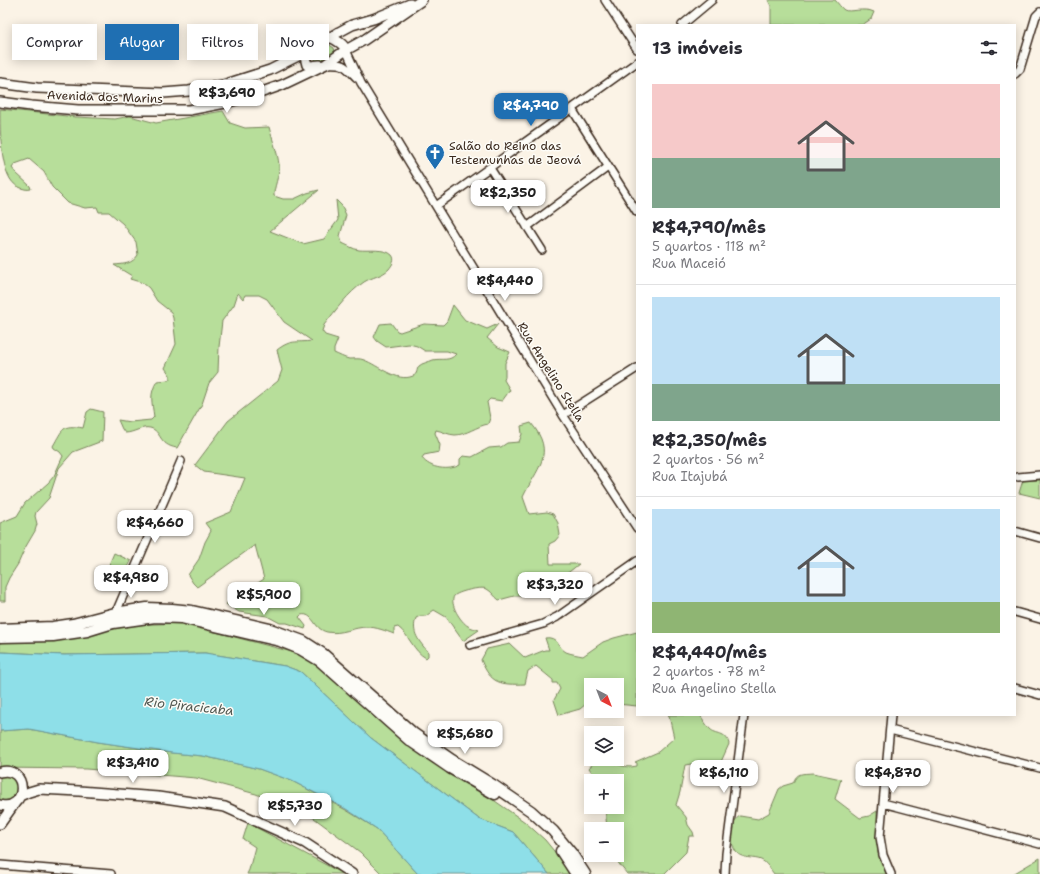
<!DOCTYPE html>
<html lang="pt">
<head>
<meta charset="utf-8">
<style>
	:root { --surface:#fff; --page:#f7f7f7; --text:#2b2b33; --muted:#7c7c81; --line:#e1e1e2; --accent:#1f6fb2 }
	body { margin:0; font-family:"Shantell Sans",sans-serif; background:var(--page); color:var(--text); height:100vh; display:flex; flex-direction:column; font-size:15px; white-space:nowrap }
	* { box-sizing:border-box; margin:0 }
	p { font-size:13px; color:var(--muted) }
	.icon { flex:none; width:22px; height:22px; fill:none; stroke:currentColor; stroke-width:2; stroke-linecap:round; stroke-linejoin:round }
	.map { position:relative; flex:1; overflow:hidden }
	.drawer { position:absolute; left:636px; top:24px; width:380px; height:692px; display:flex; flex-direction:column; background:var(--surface); border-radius:0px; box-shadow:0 2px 10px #0003 }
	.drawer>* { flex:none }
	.hud { position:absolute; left:12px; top:24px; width:380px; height:36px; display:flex; gap:8px }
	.needle { width:26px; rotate:138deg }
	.buttons { position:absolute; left:584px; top:678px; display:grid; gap:8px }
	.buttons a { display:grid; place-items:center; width:40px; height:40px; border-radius:0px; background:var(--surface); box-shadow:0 2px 10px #0003; font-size:20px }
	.price { position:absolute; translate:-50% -34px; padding:0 9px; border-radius:8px; background:#fff; color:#222; font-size:13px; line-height:26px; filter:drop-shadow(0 1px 2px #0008) }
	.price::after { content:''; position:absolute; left:50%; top:24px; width:12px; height:9px; margin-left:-6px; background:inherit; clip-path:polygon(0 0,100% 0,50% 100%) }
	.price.on { background:var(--accent); color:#fff }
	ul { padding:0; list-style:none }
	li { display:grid; align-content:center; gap:8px; height:212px; padding:0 16px }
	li+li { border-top:1px solid var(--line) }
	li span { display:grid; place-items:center; height:124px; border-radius:0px; color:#555 }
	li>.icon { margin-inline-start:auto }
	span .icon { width:72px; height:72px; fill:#fffc; stroke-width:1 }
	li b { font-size:17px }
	h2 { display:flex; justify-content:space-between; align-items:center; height:48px; padding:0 16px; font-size:17px }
	.tag { padding:0 14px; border-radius:0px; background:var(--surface); box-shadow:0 2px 10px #0003; font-size:14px; line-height:36px }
	.tag.on { background:var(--accent); color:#fff }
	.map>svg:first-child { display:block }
</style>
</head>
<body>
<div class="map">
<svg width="1040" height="874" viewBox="0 0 1040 874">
	<rect width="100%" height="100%" fill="#fbf3e6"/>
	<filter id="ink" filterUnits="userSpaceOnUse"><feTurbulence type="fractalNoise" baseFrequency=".025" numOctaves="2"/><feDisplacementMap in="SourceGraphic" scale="8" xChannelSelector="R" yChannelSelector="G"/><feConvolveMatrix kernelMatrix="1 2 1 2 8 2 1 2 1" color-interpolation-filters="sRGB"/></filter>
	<g filter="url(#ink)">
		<!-- green -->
		<path fill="#b7de9a" stroke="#79845c" d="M768,0h67c3,3 6,8 9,10 5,3 20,-3 30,2l-3,7 -9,6h-91v-19z
			M328,44l6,4 1,4c-4,6 -12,10 -19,9l-3,-7c3,-5 9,-9 15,-10z
			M0,109l76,8 39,2 15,-3 26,7 67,-12 7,12 15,5 24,-1c3,12 9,26 10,38 1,10 -6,24 -5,31l9,3h11l13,-6 12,-3 -49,41 33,13 21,-5 14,-19 -2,-20 6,6 4,9 -6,21 2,7c5,2 11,6 17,7 9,1 26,-2 33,5 4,5 0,10 -3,14 -7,7 -17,8 -25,13 -16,11 -28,28 -40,43l-2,6 3,4 13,4 -4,10v4c5,2 10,5 15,6 5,0 11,-1 15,1 14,5 33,23 49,16 5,-2 3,-6 6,-10 3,-3 10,-4 14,-6 8,-2 17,2 23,-6l-9,-3h-22l-8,-5 -8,-2 -23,3 -9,-6 -3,-4 6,-13 11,-1 6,8 3,1 24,-8 19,1 4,-4 6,-16 12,15 22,9 11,-5 -11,14 11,9 12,5 -5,11v14l-1,3 6,10 -8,11 -12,-2 -3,3 3,16 -2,6c-11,2 -22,11 -33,11 -6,0 -13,-4 -19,-5l-1,3 5,12 -1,7 -15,3 -2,3c8,11 27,13 38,7v-6l3,-3 9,1 17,-9 12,-1 6,-4 12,-1 3,-8 -1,-8 10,-3c26,31 5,46 -8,74l6,17 18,-2 6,2 5,9 2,12 -5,6 -6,3 1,20h29l-29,23 -25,9h-11l-15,4c-4,-3 -8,-9 -12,-11 -6,-3 -30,3 -33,7 -5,8 7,26 14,30 3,2 8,3 11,4l-16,11 -17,-24 -12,-7 -8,6h-6l-4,2c-5,15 3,23 12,34v4l-2,2c-13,-7 -16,-22 -28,-31l-4,1v6c-8,-3 -18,-7 -27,-7 -13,0 -26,8 -40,5 -14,-3 -13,-20 -26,-17l-2,2 7,9 -1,3 -18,-6h-7l-13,-7 -28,-4 -13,-8 38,-25 -9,-34 -58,42 -4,-4 -5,-8 11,-16 6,-17 6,-11 -6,-8 26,-11 14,-34 -41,-6 -9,-7 33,-44 50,-40 4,-11 -5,-20c14,-11 19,-7 35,-9l-28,-19 -17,-23 -8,-4h-14l-2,4 -5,-6 -4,12 -12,16 -3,26 -1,25 -9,11 -7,21 -25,44c-19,-3 -15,-17 -27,-20 -8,-2 -16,5 -25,5l-3,-4 -4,-9 12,2 21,-2 3,-3c-2,-16 -5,-22 3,-36l12,-1 1,-2v-3l-5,-7 11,-24 -3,-26 -2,-6 -14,-11 -8,-13 -6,-5 -13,-4 2,-3 -18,-11c11,-1 18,-1 24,-10l-2,-13 -13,-18 -14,-12h-10l-2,-5 -12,1 -17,-5 -16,-16 -8,-15 -15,-13 -14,5 -3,4 4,5 14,13 1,3c-4,1 -8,0 -12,-2 -19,-7 -19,-57 -19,-78z
			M91,409l12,3 -1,29 -29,11 -14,16 -10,30 -13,14 -1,4 2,8 -2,7 -10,17 -7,16 -9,14 -4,9v14h-5v-78l17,-7 8,-13 23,-20 6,-7 9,-20 -3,-4 -6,-4 -1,-2c10,-17 9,-22 30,-18l4,-16z
			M1023,480h17v18l-21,-5z
			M114,553l17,8 -9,18 -20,-7 2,-5h4z
			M181,623l119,31 19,11 89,80 77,49 40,28 20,18 17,21 7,13h-20l-36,-42 -34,-13 -108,-81 -70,-66 -16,-6 -80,-13 -141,2 -64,-3v-11l88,-6 43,-10z
			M637,632v74l-20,-2v-19h-26v20l-5,-1 -6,5 -21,6 -5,-15 6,-11 -3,-6h-4v-3l-17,-14 -8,5 -3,13c-25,1 -34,0 -44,-24l6,-11 23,-5 15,14 20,-8h4l-4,-12c13,-2 12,9 21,14 5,2 12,3 17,4l20,-14 11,-4z
			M668,715h32c3,4 6,10 10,14 6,6 16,2 19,15l-9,20 -16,-2 -19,3 -5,27 -4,13 10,12 2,8 5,7 1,4h-5l-3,16 -22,22h-37l-15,-19h5v-26h-10l-2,-22h12v-26h-19l-9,-13 8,-9c15,1 25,11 40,7v-3l-2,-1 23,-10 16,-14 -5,-22z
			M29,729l69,13 74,11 31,3 56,13 33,12 54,29 31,19 41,45h-36l-22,-22 -46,-34 -58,-24 -60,-16 -110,-9 -86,-1v-37z
			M813,773l28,6 -6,20 25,19 9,-2 8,-5 1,42 9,21h-113c-3,-4 -8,-12 -13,-14 -7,-3 -18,-1 -24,-7 -8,-9 -8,-31 3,-37l18,3 11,-6 10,-24 4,-3 10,-3c4,-11 9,-9 20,-10z
			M0,774l13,2 7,13 -7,12 -13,2z
			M248,823l95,51h-96l2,-4 6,-23 -12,-8z
			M1040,858v16h-27z"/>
		<!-- water -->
		<path fill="#8edfe8" stroke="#6d9797" d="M0,652l64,3 141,-2 80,13 16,6 70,66 108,81 34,13 36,42h-131l-41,-45 -31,-20 -54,-28 -33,-12 -56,-13 -31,-3 -74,-11 -69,-13 -29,2z"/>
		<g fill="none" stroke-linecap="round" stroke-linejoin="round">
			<defs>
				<path id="minor" d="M605,0l32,49
					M682,25l30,-25
					M346,50l15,33 202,332 74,113
					M326,64c18,-1 18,1 31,14
					M1015,74l5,-5 16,-53 4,-4
					M572,109l65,103
					M490,168l52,82
					M436,206l201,-144
					M527,227l81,-60
					M563,415l74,-47
					M1018,477l22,-2
					M1015,531l25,7
					M1015,612l25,7
					M114,617l67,-156
					M470,645l73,-21 14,-7 80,-56
					M1015,688l25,7
					M890,730l150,38
					M883,803l157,41
					M0,865l111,9
					M725,874l1,-20 18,-139
					M891,874l-8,-19 -3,-18 11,-122"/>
				<path id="tertiary" d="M330,37c6,3 13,6 16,13
					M306,52l-1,5 2,8 3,1 10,-1
					M0,83l37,5 126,5 26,-2 34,-6 47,-15 36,-18 33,-20 13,-7 21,-6 37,-15
					M0,102l31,4 47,4h111l36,-7 29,-8 28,-10 44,-21 20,-14 18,-10 58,-40
					M0,772c29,-7 28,40 0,33
					M20,796l9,-4 10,-3 40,2 79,6 67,10 80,36 47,31
					M0,824l15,-21"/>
				<path id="secondary" d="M0,629l53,-2 20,-3 42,-11 32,-5 25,1 20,2 78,18 33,12 20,13 90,79 39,27 41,25 38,26 22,20 19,23 13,20
					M0,637l53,-1 34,-5 26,-8 42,-6 26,1 99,23 20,8 20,12 89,79 41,28 45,26
					M561,851l15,23"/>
			</defs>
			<!-- minor casing -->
			<use href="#minor" stroke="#3b2a1e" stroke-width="10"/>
			<!-- tertiary casing -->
			<use href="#tertiary" stroke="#3b2a1e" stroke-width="12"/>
			<!-- secondary casing -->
			<use href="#secondary" stroke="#3b2a1e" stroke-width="13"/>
			<!-- minor -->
			<use href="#minor" stroke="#fdfcf7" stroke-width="7"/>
			<!-- tertiary -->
			<use href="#tertiary" stroke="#fdfcf7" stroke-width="9"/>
			<!-- secondary -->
			<use href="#secondary" stroke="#fdfcf7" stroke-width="10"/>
		</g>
	</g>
	<!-- icons -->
	<defs>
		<symbol id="church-pin" viewBox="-11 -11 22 30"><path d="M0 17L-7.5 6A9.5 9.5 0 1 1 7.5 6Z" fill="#1f6fb2" stroke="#fdfcf7"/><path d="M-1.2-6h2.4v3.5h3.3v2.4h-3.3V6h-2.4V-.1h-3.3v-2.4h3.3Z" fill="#fff"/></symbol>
	</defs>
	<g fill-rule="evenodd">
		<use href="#church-pin" x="424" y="142" width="22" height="30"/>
	</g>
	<g text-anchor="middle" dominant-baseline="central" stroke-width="3" stroke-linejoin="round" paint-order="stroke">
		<!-- street labels -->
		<g font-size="12" fill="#3b2a1e" stroke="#fdfcf7">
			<text transform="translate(105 97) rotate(2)">Avenida dos Marins</text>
			<text transform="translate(551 372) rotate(58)">Rua Angelino Stella</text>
		</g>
		<!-- poi labels -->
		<g font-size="12" fill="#3b2a1e" stroke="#fdfcf7" text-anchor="start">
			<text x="449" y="146">Salão do Reino das<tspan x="449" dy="14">Testemunhas de Jeová</tspan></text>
		</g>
		<!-- water labels -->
		<g font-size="13" font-style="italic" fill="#505750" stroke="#fdfcf7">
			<text transform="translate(189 706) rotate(6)">Rio Piracicaba</text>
		</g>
	</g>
</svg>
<div class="buttons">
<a><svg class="needle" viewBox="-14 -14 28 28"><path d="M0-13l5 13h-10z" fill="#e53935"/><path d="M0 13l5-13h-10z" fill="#7c7c81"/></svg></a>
<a><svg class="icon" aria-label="layers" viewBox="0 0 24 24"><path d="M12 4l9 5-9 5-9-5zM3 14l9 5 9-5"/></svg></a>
<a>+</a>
<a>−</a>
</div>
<b class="price" style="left:227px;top:114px">R$3,690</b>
<b class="price on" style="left:531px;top:127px">R$4,790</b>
<b class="price" style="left:508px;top:214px">R$2,350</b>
<b class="price" style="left:505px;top:302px">R$4,440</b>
<b class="price" style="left:155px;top:544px">R$4,660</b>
<b class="price" style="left:131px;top:599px">R$4,980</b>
<b class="price" style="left:555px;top:606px">R$3,320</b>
<b class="price" style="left:264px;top:616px">R$5,900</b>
<b class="price" style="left:465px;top:755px">R$5,680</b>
<b class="price" style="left:133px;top:784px">R$3,410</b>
<b class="price" style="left:724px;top:794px">R$6,110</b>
<b class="price" style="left:893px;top:794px">R$4,870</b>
<b class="price" style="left:295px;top:827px">R$5,730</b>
<div class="hud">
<a class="tag">Comprar</a>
<a class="tag on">Alugar</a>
<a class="tag">Filtros</a>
<a class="tag">Novo</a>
</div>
<section class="drawer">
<h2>13 imóveis<svg class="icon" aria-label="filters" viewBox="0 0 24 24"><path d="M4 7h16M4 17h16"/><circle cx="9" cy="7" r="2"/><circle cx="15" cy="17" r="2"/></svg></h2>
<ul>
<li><span style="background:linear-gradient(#f6c9c9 60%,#7fa58c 0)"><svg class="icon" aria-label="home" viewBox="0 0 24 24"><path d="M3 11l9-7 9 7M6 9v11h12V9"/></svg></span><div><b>R$4,790/mês</b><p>5 quartos · 118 m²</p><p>Rua Maceió</p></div></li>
<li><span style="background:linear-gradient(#bfe0f5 70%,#7fa58c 0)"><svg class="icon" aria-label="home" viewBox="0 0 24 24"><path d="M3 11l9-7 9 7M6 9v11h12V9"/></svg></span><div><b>R$2,350/mês</b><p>2 quartos · 56 m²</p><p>Rua Itajubá</p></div></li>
<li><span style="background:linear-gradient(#bfe0f5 75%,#8fb573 0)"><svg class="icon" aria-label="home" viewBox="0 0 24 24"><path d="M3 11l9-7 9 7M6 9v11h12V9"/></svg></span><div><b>R$4,440/mês</b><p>2 quartos · 78 m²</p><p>Rua Angelino Stella</p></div></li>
</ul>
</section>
</div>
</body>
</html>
